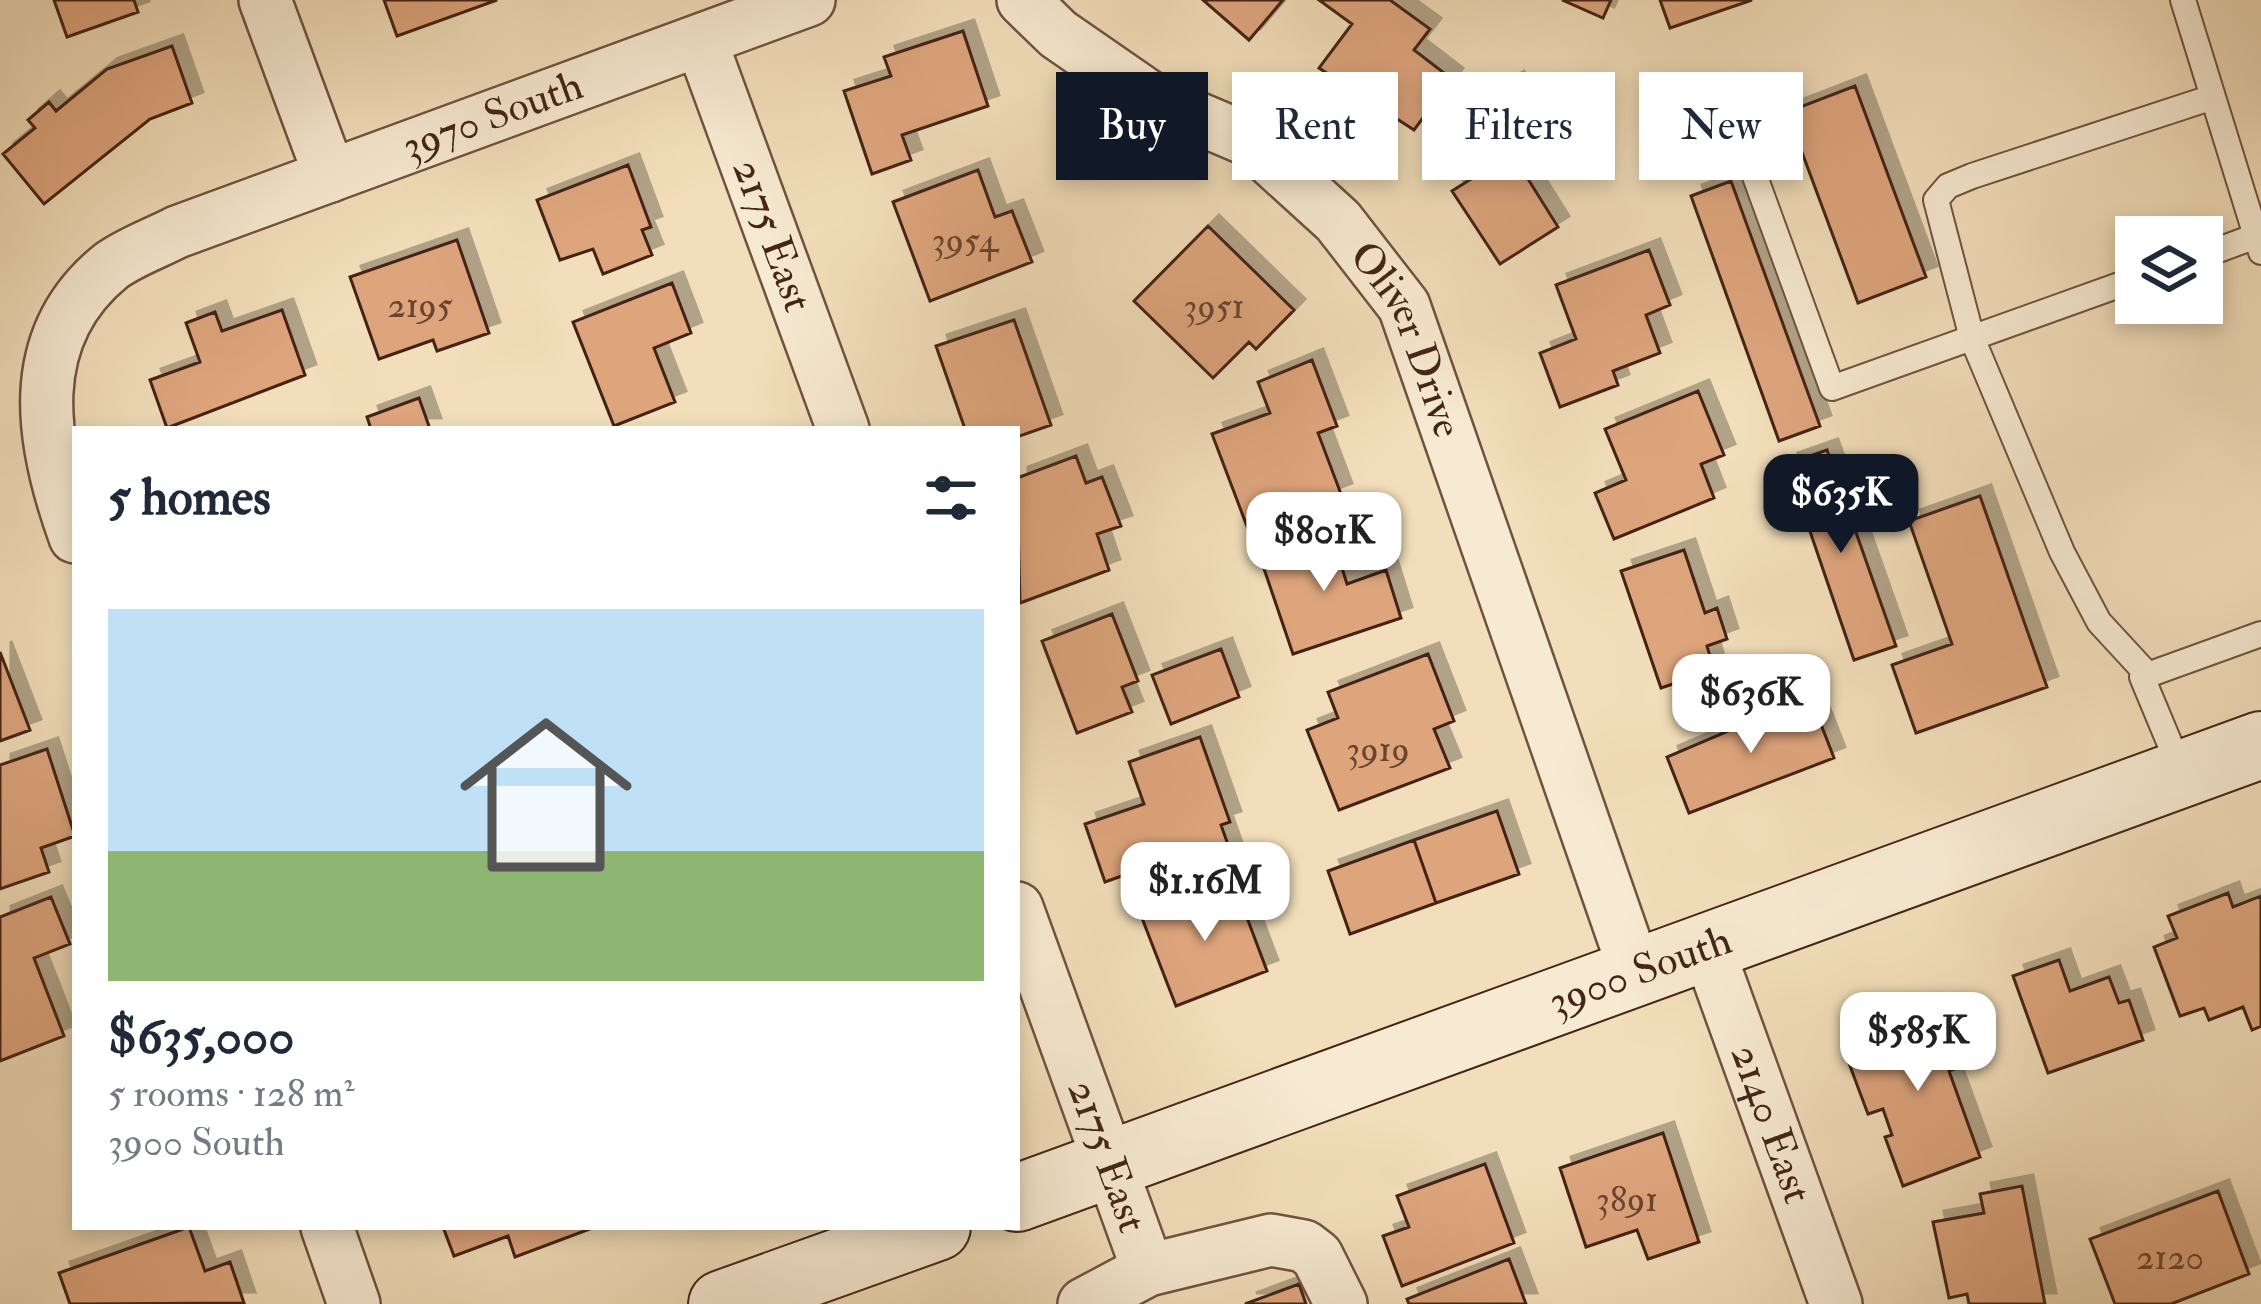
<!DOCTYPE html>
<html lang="en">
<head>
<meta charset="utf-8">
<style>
	:root { --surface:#fff; --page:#f2f2f3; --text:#1f2937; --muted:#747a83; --accent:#111827 }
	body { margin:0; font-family:"IM FELL Double Pica",serif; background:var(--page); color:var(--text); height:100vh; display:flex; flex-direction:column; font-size:45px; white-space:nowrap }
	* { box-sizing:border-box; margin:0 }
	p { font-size:39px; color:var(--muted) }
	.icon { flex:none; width:66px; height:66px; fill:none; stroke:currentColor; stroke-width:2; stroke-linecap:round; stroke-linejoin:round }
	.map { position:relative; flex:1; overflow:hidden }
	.panel { position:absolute; left:72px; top:426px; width:948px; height:804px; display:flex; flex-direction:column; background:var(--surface); border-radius:0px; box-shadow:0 6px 18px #0003 }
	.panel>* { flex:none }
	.hud { position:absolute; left:1056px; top:72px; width:1023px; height:108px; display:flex; gap:24px }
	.tools { position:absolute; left:2115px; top:216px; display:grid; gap:24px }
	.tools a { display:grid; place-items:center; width:108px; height:108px; border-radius:0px; background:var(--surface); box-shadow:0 6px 18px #0003; font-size:60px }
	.price { position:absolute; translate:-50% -102px; padding:0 27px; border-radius:24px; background:#fff; color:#222; font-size:39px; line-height:78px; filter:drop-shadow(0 3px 6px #0008) }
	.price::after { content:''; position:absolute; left:50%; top:72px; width:36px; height:27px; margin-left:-18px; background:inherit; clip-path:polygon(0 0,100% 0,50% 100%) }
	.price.current { background:var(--accent); color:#fff }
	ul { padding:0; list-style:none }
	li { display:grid; align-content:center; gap:24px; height:636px; padding:0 36px }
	li span { display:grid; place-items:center; height:372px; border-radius:0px; color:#555 }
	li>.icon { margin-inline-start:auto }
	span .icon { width:216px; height:216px; fill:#fffc; stroke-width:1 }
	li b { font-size:51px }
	h2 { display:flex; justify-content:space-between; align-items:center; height:144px; padding:0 36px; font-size:51px }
	.chip { padding:0 42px; border-radius:0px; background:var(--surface); box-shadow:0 6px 18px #0003; font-size:42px; line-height:108px }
	.chip.current { background:var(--accent); color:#fff }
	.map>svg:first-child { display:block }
</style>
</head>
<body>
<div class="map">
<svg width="2261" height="1304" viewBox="0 0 2261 1304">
	<defs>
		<filter id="shadow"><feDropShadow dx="11" dy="-11" stdDeviation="0" flood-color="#0004"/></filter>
	</defs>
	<rect width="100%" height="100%" fill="#f2deba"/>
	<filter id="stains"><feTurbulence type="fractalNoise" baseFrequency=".00167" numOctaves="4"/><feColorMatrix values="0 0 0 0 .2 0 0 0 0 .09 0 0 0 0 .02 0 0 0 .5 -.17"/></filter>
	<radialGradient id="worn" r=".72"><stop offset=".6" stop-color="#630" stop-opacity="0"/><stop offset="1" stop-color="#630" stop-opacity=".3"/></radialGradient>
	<!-- building -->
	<path fill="#dea57d" stroke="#442417" stroke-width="3" filter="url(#shadow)" d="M54,0h80l4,12 -71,25z
		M384,0h113l-100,36z
		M1203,0h80l-34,40z
		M1319,0h71l40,29 -16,21 38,29 -38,51 -95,-62 33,-44z
		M1562,0h49l-8,18z
		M1660,0h92l-82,28z
		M963,31l25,75 -86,29 9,25 -39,14 -28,-83 47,-15 -7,-19z
		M172,46l20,57 -42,16 -106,85 -41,-50 32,-26 -7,-8 21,-18 7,9 51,-42z
		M1513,82l44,68 -34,21 35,56 -58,37 -48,-73 46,-29 -32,-49z
		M1855,86l71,191 -68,26 -71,-191z
		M628,165l23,62 -9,3 10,25 -49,19 -10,-25 -33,11 -23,-60z
		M978,170l17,47 17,-6 20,51 -102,39 -37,-99z
		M1731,181l89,245 -41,15 -88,-245z
		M1208,226l86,84 -38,39 -7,-7 -36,36 -79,-77z
		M457,240l32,93 -52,18 -4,-11 -54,19 -29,-82z
		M1649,250l21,55 -24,10 14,38 -47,18 5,14 -58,22 -20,-54 36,-14 -20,-54z
		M672,283l19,50 -37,15 21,54 -61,24 -41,-104z
		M282,310l23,65 -138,53 -17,-48 50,-18 -14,-39 29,-11 7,19z
		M1014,320l37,105 -34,12v-8h-52l-29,-83z
		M1312,360l25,66 -19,7 23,61 -93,35 -36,-95 58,-21 -12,-31z
		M1698,391l26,64 -23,9 13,34 -100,41 -19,-46 31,-13 -21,-51z
		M419,398l11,31h-59l-4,-12z
		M1827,450l69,196 -42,14 -67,-196z
		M1076,456l10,27 16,-6 19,49 -24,8 12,36 -89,33 -3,-125z
		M1980,496l67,191 -131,46 -24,-68 60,-21 -43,-123z
		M1330,530l17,54 39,-14 15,48 -108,36 -34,-100z
		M1684,550l21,63 12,-5 10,31 -20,7 7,24 -53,18 -40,-117z
		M1112,614l26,67 -16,6 10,25 -55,21 -35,-92z
		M1221,649l18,48 -68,27 -19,-49z
		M0,652l30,78 -30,11z
		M1428,654l26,67 -20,8 16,39 -111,42 -32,-80 31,-12 -10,-26z
		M1810,696l24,62 -145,55 -22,-56z
		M1200,737l30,85 -9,3 10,28 -43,15 -5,-14 -78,28 -20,-58 59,-20 -15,-42z
		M47,749l28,87 -34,12 8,24 -49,17v-124z
		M1497,811l22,63 -83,29 -22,-63z
		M1414,840l22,63 -86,31 -22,-63z
		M1234,883l33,88 -91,35 -34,-88z
		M2228,893l5,14 28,-11v130l-9,4 -9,-23 -34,13 -5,-12 -24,8 -26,-69 23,-9 -9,-22z
		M51,897l19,47 -36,14 30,78 -64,25v-144z
		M2059,960l11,31 39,-14 10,26 10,-3 14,40 -95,33 -35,-97z
		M1956,1009l19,52 -26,10 31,86 -77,29 -18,-49 7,-2 -9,-26 -15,5 -24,-64z
		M1663,1133l36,109 -51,17 -11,-29 -51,17 -26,-79z
		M1485,1164l29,79 -112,43 -19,-50 26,-9 -12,-31z
		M2022,1186l23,118h-76l-2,-10 -18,4 -16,-76 51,-9 -4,-19z
		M2218,1191l31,83 -78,30h-56l-25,-65z
		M189,1227l16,44 25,-9 14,41 -174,1 -11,-31z
		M443,1227h152l-80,30 -7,-21 -54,20z
		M1509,1259l17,45h-117l-2,-5z
		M1299,1284l7,20h-61z"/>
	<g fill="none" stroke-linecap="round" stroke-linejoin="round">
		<defs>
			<path id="service" d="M2183,0l78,252
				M1741,138l91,250 304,-109
				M2202,256l54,-20
				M2147,674l-48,-52 -37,-70 -90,-214 -36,-138 12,-14 24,-10 241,-79
				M2182,773l-40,-96 119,-43"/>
			<g id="minor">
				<path d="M265,0l65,176"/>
				<path id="s1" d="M1023,0l35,34 94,65 97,41 89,81 66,85 231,665"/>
				<path id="s2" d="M701,41l142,388"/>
				<path id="s3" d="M75,537c-34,-94 -53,-199 36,-271 19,-14 45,-23 66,-34l632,-232"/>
				<path id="s4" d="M1017,908l131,362"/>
				<path id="s5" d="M1707,946l129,358"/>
				<path d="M327,1227l27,77"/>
				<path d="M1084,1304l64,-34 123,-30 33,6 13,10 24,48"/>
			</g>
			<g id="secondary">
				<path id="s6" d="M1017,1198l1244,-453"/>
				<path d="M722,1304l215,-77"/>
			</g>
		</defs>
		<!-- service casing -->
		<use href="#service" stroke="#705240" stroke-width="28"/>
		<!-- minor casing -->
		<use href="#minor" stroke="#705240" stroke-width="56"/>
		<!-- secondary casing -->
		<use href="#secondary" stroke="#442417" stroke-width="70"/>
		<!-- service -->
		<use href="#service" stroke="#f7ead2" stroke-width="24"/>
		<!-- minor -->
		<use href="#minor" stroke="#f7ead2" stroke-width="51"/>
		<!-- secondary -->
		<use href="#secondary" stroke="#f7ead2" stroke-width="66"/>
	</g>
	<g text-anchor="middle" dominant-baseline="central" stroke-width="9" stroke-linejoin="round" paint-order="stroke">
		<!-- number labels -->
		<g font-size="36" fill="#6a4430">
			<text x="965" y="240">3954</text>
			<text x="420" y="305">2195</text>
			<text x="1214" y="306">3951</text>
			<text x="1378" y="749">3919</text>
			<text x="1627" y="1199">3891</text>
			<text x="2170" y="1257">2120</text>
		</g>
		<!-- street labels -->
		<g font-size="42" fill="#442417" stroke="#f7ead2">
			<text stroke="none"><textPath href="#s3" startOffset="705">3970 South</textPath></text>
			<text stroke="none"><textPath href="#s2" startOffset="207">2175 East</textPath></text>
			<text stroke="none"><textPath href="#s1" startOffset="528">Oliver Drive</textPath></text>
			<text stroke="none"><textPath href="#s6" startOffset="663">3900 South</textPath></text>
			<text stroke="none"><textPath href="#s5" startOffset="189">2140 East</textPath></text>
			<text stroke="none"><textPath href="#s4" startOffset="264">2175 East</textPath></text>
		</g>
	</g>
	<rect width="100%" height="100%" filter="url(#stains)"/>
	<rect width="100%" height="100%" fill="url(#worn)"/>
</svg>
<div class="tools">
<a><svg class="icon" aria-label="layers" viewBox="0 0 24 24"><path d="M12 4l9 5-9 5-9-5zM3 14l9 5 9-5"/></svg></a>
</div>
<b class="price current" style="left:1841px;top:556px">$635K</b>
<b class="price" style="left:1324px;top:594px">$801K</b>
<b class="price" style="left:1751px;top:756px">$636K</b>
<b class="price" style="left:1205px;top:944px">$1.16M</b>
<b class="price" style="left:1918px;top:1094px">$585K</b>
<div class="hud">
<a class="chip current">Buy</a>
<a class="chip">Rent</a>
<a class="chip">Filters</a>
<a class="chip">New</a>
</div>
<section class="panel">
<h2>5 homes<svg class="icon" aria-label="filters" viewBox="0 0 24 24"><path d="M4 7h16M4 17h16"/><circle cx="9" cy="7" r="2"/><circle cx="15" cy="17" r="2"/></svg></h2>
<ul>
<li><span style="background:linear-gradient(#bfe0f5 65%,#8fb573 0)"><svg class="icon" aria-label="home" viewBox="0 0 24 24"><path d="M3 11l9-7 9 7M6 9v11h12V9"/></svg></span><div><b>$635,000</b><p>5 rooms · 128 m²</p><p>3900 South</p></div></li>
</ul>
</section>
</div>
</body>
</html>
